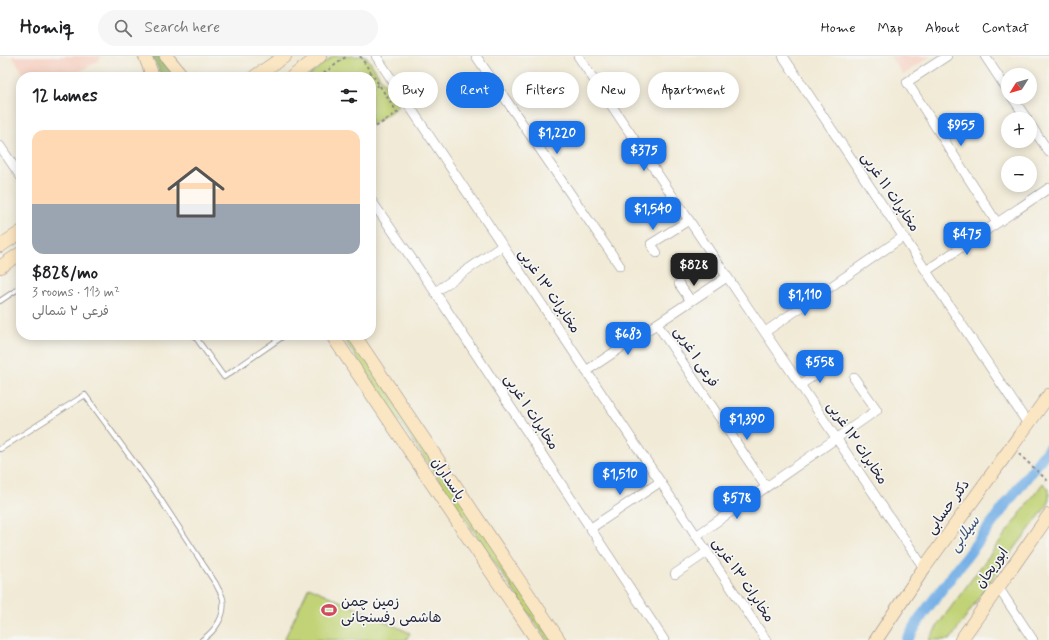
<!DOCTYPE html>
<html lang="en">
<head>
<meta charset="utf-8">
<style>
	:root { --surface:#fff; --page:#f6f6f6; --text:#202124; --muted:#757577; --line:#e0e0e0; --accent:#1a73e8 }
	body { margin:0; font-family:Mynerve,"Playpen Sans Arabic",sans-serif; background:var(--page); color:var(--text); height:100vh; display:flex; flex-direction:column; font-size:15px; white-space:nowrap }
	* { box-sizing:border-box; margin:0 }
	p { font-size:13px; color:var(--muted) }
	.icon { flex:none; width:22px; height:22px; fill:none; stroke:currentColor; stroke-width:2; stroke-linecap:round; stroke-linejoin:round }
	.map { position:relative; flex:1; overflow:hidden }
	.details { position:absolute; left:16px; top:16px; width:360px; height:268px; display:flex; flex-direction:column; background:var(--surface); border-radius:16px; box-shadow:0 2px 10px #0003 }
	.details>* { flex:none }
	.banner { position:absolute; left:388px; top:16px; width:380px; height:36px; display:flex; gap:8px }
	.needle { width:26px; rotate:233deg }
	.fabs { position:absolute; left:1001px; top:12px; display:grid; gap:8px }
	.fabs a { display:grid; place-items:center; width:36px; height:36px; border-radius:50%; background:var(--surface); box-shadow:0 2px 10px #0003; font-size:20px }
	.price { position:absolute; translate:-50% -34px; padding:0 9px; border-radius:8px; background:var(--accent); color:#fff; font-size:13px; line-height:26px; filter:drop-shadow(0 1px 2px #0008) }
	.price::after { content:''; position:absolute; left:50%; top:24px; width:12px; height:9px; margin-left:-6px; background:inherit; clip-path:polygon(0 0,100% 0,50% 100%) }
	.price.active { background:#222; color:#fff }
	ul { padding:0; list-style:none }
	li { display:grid; align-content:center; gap:8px; height:212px; padding:0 16px }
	li span { display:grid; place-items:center; height:124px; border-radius:12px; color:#555 }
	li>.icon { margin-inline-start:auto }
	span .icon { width:72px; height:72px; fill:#fffc; stroke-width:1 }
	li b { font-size:17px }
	h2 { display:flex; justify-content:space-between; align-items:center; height:48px; padding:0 16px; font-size:17px }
	.tag { padding:0 14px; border-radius:18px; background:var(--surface); box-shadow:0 2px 10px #0003; font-size:14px; line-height:36px }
	.tag.active { background:var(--accent); color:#fff }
	header { display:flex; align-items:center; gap:24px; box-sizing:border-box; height:56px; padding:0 20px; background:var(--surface); border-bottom:1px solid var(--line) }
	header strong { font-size:19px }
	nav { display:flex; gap:22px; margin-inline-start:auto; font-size:14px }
	.search { width:280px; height:36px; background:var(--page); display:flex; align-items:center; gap:10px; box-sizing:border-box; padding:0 14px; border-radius:22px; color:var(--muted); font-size:15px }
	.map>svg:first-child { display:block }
</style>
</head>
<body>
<header>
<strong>Homiq</strong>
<div class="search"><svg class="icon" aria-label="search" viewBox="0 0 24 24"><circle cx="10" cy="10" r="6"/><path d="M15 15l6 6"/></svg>Search here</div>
<nav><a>Home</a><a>Map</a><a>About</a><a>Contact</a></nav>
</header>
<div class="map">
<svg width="1049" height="584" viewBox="0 0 1049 584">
	<rect width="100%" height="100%" fill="#f6f6f2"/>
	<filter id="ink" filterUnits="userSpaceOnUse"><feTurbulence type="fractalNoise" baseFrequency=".025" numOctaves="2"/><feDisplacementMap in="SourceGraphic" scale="8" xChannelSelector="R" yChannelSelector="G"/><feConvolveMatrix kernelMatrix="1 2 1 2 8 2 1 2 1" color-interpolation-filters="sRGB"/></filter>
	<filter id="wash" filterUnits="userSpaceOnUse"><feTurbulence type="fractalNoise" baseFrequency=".012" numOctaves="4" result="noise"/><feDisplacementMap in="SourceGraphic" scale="16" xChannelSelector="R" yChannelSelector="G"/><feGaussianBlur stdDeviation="0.9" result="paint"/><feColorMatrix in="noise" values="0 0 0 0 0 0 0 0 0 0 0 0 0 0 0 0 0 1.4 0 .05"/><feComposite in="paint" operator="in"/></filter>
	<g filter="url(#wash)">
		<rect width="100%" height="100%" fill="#f1ead6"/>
		<!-- built -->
		<path fill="#f6d2c3" d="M12,0h89l-2,4 -27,17h-46z
			M890,0h41l-28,19z"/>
		<!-- green -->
		<path fill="#c1d376" stroke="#727a58" d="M333,0h33l33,50 -28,19v-48h-64z
			M341,279h10l206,305h-10z
			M1043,427l6,6v14l-61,81 -38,56h-21l11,-18z
			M309,531l101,46 -4,7h-122z"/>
		<!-- forest -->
		<path fill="#98b567" stroke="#5d6c51" d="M152,0h9l16,21h-15z"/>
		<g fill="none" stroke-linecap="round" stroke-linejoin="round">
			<!-- canal -->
			<path stroke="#76b0e6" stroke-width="11" d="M907,584l16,-26 126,-166"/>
		</g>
	</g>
	<g filter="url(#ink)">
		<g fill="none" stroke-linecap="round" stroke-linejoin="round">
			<defs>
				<path id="lane" d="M0,245l21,-14
					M194,279l30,42 61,-42
					M0,393l85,-54 68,93 63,96c2,5 6,10 7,15 3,17 -8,32 -21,41"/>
				<path id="street" d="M376,0l390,584
					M476,0l144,210
					M578,0l346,512
					M783,0l245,368
					M947,0l-40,26 90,141
					M985,0l23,35
					M1012,41l15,22
					M1030,68l19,28
					M0,90l21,31
					M371,144l64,92 229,348
					M657,197l-6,-9 38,-24
					M926,215l123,-83
					M679,228l12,17
					M435,236l67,-46
					M657,268l109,163
					M765,276l138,-95
					M586,315l141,-94
					M800,329l29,-20
					M591,472l69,-46
					M696,480l181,-126 -23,-32
					M675,518l32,-22
					M998,531l35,53"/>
				<path id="secondary" d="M145,0l8,21
					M166,0l17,21
					M254,21l31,-21
					M292,21l28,-21
					M0,190l21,-14
					M0,211l21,-14
					M332,279l205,305
					M354,279l205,305
					M876,584l48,-72 125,-173
					M961,584l88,-125"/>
			</defs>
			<!-- lane casing -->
			<use href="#lane" stroke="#8a8688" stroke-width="6"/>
			<!-- street casing -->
			<use href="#street" stroke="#8a8688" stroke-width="10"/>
			<!-- secondary casing -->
			<use href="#secondary" stroke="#8a8688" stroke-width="14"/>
			<!-- path -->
			<path stroke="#8a8688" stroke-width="2" stroke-dasharray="3 3" stroke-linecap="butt" d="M360,0l37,56
				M319,21l28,-21
				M371,34l8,-5
				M371,70l5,1
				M371,74l30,-20
				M1019,398l30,28"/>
			<!-- lane -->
			<use href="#lane" stroke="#fff" stroke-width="4.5"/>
			<!-- street -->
			<use href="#street" stroke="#fff" stroke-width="9"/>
			<!-- secondary -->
			<use href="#secondary" stroke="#fbe6c3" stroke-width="13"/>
		</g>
	</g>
	<!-- icons -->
	<defs>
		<symbol id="stadium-bare" viewBox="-9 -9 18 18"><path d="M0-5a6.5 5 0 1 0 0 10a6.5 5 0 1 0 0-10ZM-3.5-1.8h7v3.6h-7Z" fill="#d1495b" stroke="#f6f6f2" stroke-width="2.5" paint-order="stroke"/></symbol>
	</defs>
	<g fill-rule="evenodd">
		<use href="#stadium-bare" x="318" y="543" width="22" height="22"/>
	</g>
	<g text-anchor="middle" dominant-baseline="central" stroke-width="3.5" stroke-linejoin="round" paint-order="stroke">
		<!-- street labels -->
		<g font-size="14" fill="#22223b" stroke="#f6f6f2">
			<text transform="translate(890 136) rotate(56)">مخابرات ۱۱ غربی</text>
			<text transform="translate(549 235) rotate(56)">مخابرات ۱۳ غربی</text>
			<text transform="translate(696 301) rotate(57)">فرعی ۱ غربی</text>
			<text transform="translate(531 356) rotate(57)">مخابرات ۱ غربی</text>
			<text transform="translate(857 387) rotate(56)">مخابرات ۱۲ غربی</text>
			<text transform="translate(448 423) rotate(56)">پاسداران</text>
			<text transform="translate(948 451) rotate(-54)">دکتر حسابی</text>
			<text transform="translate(992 512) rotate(-55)">ابوریحان</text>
			<text transform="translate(743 524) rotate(56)">مخابرات ۱۳ غربی</text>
		</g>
		<!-- poi labels -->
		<g font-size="14" fill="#22223b" stroke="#f6f6f2" text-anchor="start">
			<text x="341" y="546">زمین چمن<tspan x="341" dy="16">هاشمی رفسنجانی</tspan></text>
		</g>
		<!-- water labels -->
		<g font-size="15" font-style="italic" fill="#3f5477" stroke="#f6f6f2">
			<text transform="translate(965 478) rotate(-53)">سیلابی</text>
		</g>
	</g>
</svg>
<div class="fabs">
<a><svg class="needle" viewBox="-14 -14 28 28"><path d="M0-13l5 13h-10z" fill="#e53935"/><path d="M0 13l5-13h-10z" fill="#757577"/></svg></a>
<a>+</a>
<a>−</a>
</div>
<b class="price" style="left:961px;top:91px">$955</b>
<b class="price" style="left:557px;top:99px">$1,220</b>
<b class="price" style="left:644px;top:116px">$375</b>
<b class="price" style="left:653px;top:175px">$1,540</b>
<b class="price" style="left:967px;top:200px">$475</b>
<b class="price active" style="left:694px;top:231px">$828</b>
<b class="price" style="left:805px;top:261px">$1,110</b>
<b class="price" style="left:628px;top:300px">$683</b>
<b class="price" style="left:820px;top:328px">$558</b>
<b class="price" style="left:747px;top:385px">$1,390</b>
<b class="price" style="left:620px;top:440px">$1,510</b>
<b class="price" style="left:737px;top:464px">$578</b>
<div class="banner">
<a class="tag">Buy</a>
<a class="tag active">Rent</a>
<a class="tag">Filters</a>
<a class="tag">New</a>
<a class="tag">Apartment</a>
</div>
<section class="details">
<h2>12 homes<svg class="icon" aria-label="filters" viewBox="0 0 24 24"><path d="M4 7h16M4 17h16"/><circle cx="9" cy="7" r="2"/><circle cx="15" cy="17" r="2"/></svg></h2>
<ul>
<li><span style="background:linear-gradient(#ffd9b3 60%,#9aa5b1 0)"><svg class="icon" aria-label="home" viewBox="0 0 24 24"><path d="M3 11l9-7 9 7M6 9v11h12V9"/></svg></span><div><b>$828/mo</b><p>3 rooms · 113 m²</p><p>فرعی ۲ شمالی</p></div></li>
</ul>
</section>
</div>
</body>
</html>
